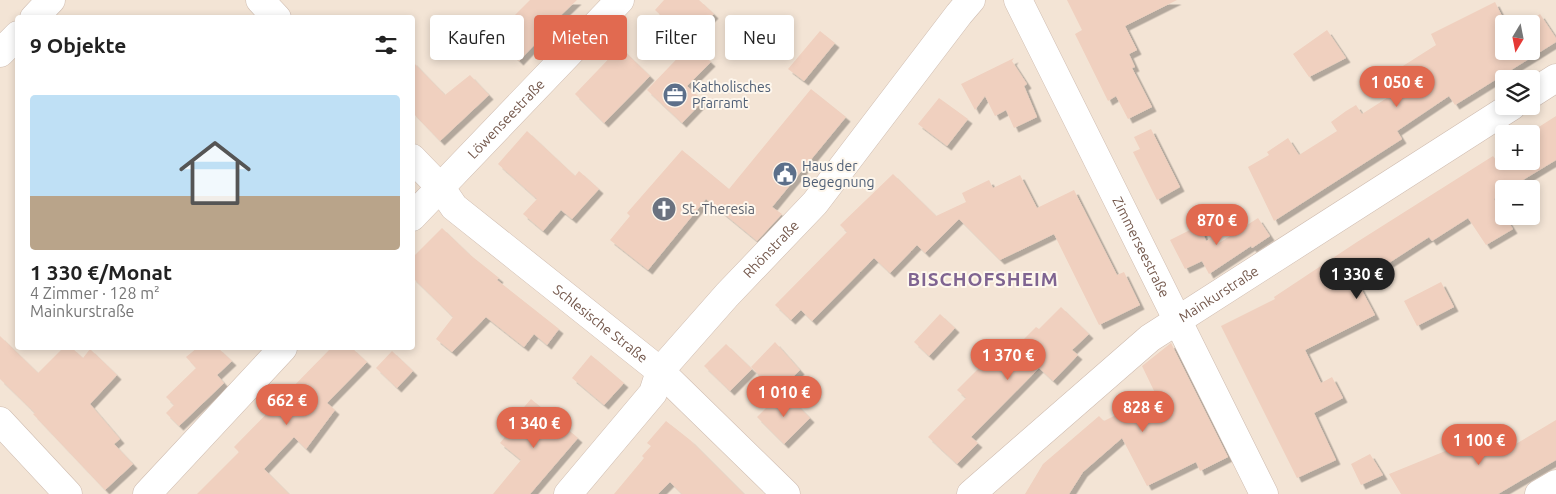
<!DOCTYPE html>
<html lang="de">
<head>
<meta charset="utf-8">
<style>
	:root { --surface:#fff; --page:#f2f2f2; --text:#222; --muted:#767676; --line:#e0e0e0; --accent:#e16a50 }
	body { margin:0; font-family:Ubuntu,sans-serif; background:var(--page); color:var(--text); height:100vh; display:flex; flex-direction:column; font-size:19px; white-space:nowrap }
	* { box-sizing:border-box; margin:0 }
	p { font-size:16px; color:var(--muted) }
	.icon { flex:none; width:28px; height:28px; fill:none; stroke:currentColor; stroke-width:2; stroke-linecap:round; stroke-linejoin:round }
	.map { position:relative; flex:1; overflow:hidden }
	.sheet { position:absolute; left:15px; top:15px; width:400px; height:335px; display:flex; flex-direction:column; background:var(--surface); border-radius:5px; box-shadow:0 2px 8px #0003 }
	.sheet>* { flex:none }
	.top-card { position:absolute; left:430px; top:15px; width:475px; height:45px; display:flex; gap:10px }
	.needle { width:32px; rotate:190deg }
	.fabs { position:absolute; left:1495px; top:15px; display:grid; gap:10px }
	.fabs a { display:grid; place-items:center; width:45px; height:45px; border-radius:5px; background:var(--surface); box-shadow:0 2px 8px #0003; font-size:25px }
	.price { position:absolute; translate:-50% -42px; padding:0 11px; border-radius:18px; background:var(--accent); color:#fff; font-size:16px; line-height:32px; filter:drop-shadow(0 1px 2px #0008) }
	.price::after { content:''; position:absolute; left:50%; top:30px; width:15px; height:11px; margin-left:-8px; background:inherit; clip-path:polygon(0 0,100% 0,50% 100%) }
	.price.selected { background:#222; color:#fff }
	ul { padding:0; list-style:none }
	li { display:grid; align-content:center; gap:10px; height:265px; padding:0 15px }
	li+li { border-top:1px solid var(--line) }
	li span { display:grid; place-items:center; height:155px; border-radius:5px; color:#555 }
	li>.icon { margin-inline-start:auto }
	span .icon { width:90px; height:90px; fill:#fffc; stroke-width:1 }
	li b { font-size:21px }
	h2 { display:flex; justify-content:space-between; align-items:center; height:60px; padding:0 15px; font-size:21px }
	.tag { padding:0 18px; border-radius:5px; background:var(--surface); box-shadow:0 2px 8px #0003; font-size:18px; line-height:45px }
	.tag.selected { background:var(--accent); color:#fff }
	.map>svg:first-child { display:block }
</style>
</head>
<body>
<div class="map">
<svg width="1556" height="494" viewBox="0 0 1556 494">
	<defs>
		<filter id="shadow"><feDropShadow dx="4.5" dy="4.5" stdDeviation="0" flood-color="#0004"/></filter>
	</defs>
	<rect width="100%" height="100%" fill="#fcf2e7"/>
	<!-- residential -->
	<path fill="#f3e4d5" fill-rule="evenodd" d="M0,0h1556v494h-1556zM18,18h394v330h-394zM1504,24h27v27h-27zM1504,79h27v27h-27zM1504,134h27v27h-27zM1504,189h27v27h-27z"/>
	<!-- building -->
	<path fill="#f0d0bf" filter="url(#shadow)" d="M530,0h47l-38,36 2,2 -22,23 -25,-25z
		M664,0h35l15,14 -26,27 -33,-31z
		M1067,0h110l-52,26 12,24 -8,4 6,13 -3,1 20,39 -24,12 -12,-23 -8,5 -33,-67 7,-4z
		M1495,2l11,22h-2v27h27v-27h-3l12,-10 16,24v4l-101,63 -6,-9 -52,35 5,8 -128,82 -26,-54 21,-12 -2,-3 21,-14 11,17 38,-24 -6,-9 15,-11 10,-6 6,9 39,-25 -4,-7 4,-3 -6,-8 41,-26 -5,-11z
		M1327,30l19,28 -37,19 -16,-23z
		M820,31l15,12 -31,38 -16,-12z
		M691,44l20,18 -24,24 16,15 -21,22 -35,-33z
		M620,47l30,29 -46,47 -29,-29z
		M1014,58l-2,3 15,23 -3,2 13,31 -23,11 -8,-18 -11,6 -10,-20 -10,14 -14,-26z
		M412,61l33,34 25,-20 19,20 -49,46 -28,-29z
		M811,89l35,28 -74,90 10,7 -25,27 -51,-42 -58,71 -38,-30 20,-24 -3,-3 55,-63 47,39z
		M939,98l29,21 -21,27 -29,-22z
		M1556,116v44l-48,29h-4v3l-10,7 19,30 -27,16 -18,-27 -36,23 -3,-4 -71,46 17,32 -70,35 16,33 11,-6 11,21 -29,15 22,47 -39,18 -76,-152 54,-27 -1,-2 83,-55 136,-86 4,5h34v-29z
		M1151,129l29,58 -23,13 -24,-48 7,-3 -6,-12z
		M527,131l48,45 4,-5 20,18 -27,30 -11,-9 -18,21 -20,-17 14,-15 -39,-35z
		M893,174l43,42 30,-14 -4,-9 27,-13 4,8 27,-13 17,33 37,-18 43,85 7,-3 16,33 -41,20 -45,-91 -54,26 -41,-41 -34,34 -8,-8 -27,28 -16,-15 -62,63 -11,-11 -10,10 -16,-15 72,-73 -7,-7z
		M1258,218l12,18 -18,12 -1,-2 -42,28 -7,-13 -17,8 -15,-29 30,-15 6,16 6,-3 4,7z
		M442,228l27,26 30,24 -2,2 62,49 -12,16 -13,-11 -10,13 -38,-30 -34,35 -16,-13 17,-22 -41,-40v-19z
		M1441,282l13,25 -37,19 -13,-25z
		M1061,307l28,27 -17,16 6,5 -25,26 -14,-13 -68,69 7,6 -21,21 -29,-27 38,-39 -9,-8 33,-33 8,8 38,-38 3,2z
		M940,314l15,14 -26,28 -15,-14z
		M0,336l38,37 25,-25h9l11,10 7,-9 27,26 -27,29 30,35 -6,5 19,20 -28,26 -72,-76 2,-1 -35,-34z
		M775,342l25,28 -23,23 -26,-26z
		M1171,343l57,114 -28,14 -4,-9 -49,24 -25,-48 -39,34 -14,22h-44l18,-30 56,-48 5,5 52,-26 -14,-29z
		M726,344l26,25 -22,22 -26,-25z
		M197,348h21l14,13 -15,14 7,8 -45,43 -13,-13 8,-8 -8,-8 30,-29 -10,-11z
		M331,348h21l15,14 -40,41 8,7 -29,39 -12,-12 -30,32 25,25h-92l42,-42 -5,-5z
		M392,351l21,20 -16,17 -21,-20z
		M591,355l33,28 -20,22 -32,-27z
		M783,391l27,27 -26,26 -27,-27z
		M531,399l47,39 -48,56h-37l28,-34 -21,-17 21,-26 -3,-3z
		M1556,420v40l-58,34h-97l-12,-20 103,-42 12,19z
		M666,421l24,19 54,54h-62l-12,-12 -12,12h-44l30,-36 -2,-2 9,-10 -4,-3z
		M1370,454l13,21 -22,10 -10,-21z"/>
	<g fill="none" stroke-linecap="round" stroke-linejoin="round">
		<defs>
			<g id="minor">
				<path d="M260,0l17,18"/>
				<path id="s1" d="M1018,0l246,494"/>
				<path d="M34,18l17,-18"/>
				<path d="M0,53l18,-18"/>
				<path d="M1531,94l25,-16"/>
				<path id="s2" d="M412,158l29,30 13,19 206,164 126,123"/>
				<path id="s3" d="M412,217l208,-217"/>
				<path d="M0,421l68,73"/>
				<path d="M147,494l136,-146"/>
				<path id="s4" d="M568,494l85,-101 7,-22 67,-76 88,-92 144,-189 12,-14"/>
				<path id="s5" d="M971,494l179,-156 362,-232"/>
				<path d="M1539,494l17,-10"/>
			</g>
		</defs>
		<!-- minor casing -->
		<use href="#minor" stroke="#cfbcb0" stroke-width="29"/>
		<!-- minor -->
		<use href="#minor" stroke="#fff" stroke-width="28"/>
	</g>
	<!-- icons -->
	<defs>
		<symbol id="office-disc" viewBox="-11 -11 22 22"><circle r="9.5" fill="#5c6f8a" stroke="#fef7ed"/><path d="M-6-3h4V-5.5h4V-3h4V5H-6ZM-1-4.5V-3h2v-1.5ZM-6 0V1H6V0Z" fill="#fff"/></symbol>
		<symbol id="civic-disc" viewBox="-11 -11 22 22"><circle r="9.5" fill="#5c6f8a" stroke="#fef7ed"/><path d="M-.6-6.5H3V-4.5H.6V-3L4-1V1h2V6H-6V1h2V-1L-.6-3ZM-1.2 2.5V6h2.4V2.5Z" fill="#fff"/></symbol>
		<symbol id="church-disc" viewBox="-11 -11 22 22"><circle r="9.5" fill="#6b7280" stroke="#fef7ed"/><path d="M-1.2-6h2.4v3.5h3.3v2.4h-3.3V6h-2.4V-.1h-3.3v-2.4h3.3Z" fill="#fff"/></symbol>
	</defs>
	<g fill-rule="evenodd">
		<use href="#office-disc" x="661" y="81" width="28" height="28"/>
		<use href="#civic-disc" x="771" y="160" width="28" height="28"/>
		<use href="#church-disc" x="650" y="195" width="28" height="28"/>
	</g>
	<g text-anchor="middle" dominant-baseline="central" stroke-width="4" stroke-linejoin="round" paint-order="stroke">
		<!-- service labels -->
		<g font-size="14" fill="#4e5e75" stroke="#fef7ed" text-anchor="start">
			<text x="692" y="87">Katholisches<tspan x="692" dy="16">Pfarramt</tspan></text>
			<text x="802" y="166">Haus der<tspan x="802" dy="16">Begegnung</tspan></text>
		</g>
		<!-- street labels -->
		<g font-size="14" fill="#74584c" stroke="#fef7ed">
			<text stroke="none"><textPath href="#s3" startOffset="136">Löwenseestraße</textPath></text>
			<text stroke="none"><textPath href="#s1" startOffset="276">Zimmerseestraße</textPath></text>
			<text stroke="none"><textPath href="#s4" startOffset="320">Rhönstraße</textPath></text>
			<text stroke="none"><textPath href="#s5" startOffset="319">Mainkurstraße</textPath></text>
			<text stroke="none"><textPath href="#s2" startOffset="252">Schlesische Straße</textPath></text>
		</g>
		<!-- worship labels -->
		<g font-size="14" fill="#5b616d" stroke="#fef7ed" text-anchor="start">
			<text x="682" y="209">St. Theresia</text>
		</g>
		<!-- district labels -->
		<g font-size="19" font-weight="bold" letter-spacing="1" fill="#7f6491" stroke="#fef7ed">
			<text x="983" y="279">BISCHOFSHEIM</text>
		</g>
	</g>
</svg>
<div class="fabs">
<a><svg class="needle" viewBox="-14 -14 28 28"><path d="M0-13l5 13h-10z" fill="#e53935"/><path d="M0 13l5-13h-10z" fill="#767676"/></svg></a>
<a><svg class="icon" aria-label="layers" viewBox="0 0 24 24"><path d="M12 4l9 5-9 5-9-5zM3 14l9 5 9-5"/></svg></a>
<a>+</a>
<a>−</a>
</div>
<b class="price" style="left:1397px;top:108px">1 050 €</b>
<b class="price" style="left:1217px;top:246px">870 €</b>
<b class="price selected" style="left:1357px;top:300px">1 330 €</b>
<b class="price" style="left:1008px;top:381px">1 370 €</b>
<b class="price" style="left:784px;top:418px">1 010 €</b>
<b class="price" style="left:287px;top:426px">662 €</b>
<b class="price" style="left:1143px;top:433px">828 €</b>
<b class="price" style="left:534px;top:449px">1 340 €</b>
<b class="price" style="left:1479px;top:466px">1 100 €</b>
<div class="top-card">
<a class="tag">Kaufen</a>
<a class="tag selected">Mieten</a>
<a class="tag">Filter</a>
<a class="tag">Neu</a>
</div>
<section class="sheet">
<h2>9 Objekte<svg class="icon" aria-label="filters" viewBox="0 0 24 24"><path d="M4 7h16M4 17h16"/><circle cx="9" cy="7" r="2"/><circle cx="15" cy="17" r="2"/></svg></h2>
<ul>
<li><span style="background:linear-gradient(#bfe0f5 65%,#b9a48a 0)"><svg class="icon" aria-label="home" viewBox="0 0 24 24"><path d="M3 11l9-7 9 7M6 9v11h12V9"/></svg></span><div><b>1 330 €/Monat</b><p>4 Zimmer · 128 m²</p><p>Mainkurstraße</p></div></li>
</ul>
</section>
</div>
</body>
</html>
